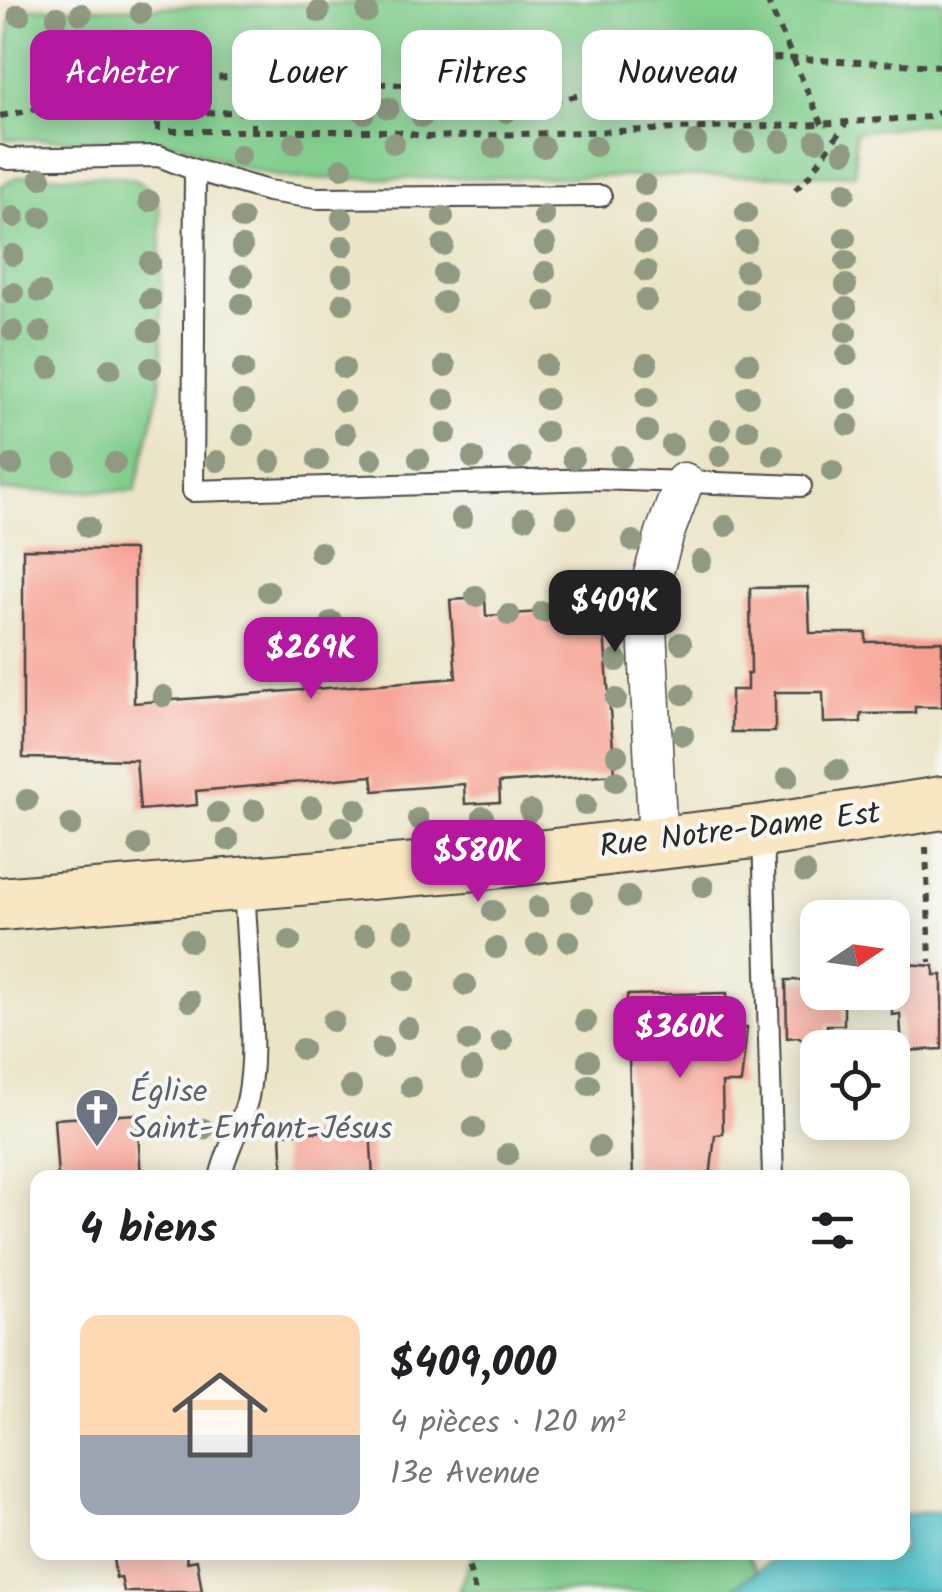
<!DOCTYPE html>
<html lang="fr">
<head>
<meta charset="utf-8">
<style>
	:root { --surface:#fff; --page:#f2f2f2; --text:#202124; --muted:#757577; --line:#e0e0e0; --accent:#b5179e }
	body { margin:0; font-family:Kalam,sans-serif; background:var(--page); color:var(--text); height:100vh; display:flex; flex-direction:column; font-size:38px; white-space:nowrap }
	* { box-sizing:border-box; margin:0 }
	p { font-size:32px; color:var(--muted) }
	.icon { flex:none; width:55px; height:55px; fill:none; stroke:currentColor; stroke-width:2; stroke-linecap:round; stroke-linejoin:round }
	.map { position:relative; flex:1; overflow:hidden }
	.sheet { position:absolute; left:30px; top:1170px; width:880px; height:390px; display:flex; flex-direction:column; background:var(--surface); border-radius:20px; box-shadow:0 5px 25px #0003 }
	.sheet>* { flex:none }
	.banner { position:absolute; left:30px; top:30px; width:882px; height:90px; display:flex; gap:20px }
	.needle { width:65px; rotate:77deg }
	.fabs { position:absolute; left:800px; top:900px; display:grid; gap:20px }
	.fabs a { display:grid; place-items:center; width:110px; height:110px; border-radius:20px; background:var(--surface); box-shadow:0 5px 25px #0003; font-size:50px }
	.price { position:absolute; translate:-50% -85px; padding:0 22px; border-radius:20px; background:var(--accent); color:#fff; font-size:32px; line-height:65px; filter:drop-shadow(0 2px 5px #0008) }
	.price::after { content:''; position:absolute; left:50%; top:60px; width:30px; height:22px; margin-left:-15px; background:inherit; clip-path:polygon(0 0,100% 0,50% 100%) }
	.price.selected { background:#222; color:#fff }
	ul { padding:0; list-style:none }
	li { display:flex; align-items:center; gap:30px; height:250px; padding:0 50px }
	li+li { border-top:2px solid var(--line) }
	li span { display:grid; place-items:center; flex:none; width:280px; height:200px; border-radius:20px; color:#555 }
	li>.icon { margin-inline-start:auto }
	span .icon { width:120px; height:120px; fill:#fffc; stroke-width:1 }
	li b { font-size:42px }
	h2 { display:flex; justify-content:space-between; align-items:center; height:120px; padding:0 50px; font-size:42px }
	.tag { padding:0 35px; border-radius:20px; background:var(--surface); box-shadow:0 5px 25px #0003; font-size:35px; line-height:90px }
	.tag.selected { background:var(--accent); color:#fff }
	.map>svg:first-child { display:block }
</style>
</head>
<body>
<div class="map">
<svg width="942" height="1592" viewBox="0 0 942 1592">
	<rect width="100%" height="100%" fill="#f6f6f2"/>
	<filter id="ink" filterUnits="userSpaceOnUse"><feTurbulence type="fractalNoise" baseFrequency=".01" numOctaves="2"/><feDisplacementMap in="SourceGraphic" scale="20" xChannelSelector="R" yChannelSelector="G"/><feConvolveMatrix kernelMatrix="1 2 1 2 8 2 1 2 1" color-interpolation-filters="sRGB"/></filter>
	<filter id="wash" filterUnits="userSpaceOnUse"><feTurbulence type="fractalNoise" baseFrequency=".0048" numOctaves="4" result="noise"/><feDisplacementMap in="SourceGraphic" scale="40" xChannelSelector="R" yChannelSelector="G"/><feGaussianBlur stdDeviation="2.25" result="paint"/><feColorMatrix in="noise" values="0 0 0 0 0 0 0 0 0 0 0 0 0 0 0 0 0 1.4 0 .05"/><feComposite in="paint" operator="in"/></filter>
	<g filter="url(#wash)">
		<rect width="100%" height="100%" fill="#ebe5c8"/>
		<!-- green -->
		<path fill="#81ce8d" stroke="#567c5c" stroke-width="2.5" d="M490,0h452v122l-87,10v42l-19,1 -538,4 -22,-3 -48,-13 -48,-19 -31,-4 -145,-1 6,-118 3,-13h106z
			M27,175c18,1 37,1 56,1 32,0 68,-4 77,35l2,154 -3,29 -24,97h-134v-305l15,-8z
			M473,1553h274l10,19 -29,20h-270z"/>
		<!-- water -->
		<path fill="#53c1c7" stroke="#3f7679" stroke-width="2.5" d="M942,1511v81h-214l55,-39 119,-1 1,-37z"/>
		<g id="blocks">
			<!-- building -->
			<path fill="#f89f90" d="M23,549l111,1v153l322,-25 -6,-78 35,-2 1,18 116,-9 13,167 -116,9 1,19 -35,2 -1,-20 -90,7 -2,-15 -176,15 1,14 -57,5 -4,-50 -113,-2z
				M808,587l2,46h56v9l76,-1v66h-27v6l-54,1v8l-37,1 -1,-31h-48v40h-44v-42h16v-16h4l-1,-86z
				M905,964l29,2v9h8v74l-40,2 -2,-37 -8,1v-48h9z
				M786,980h32v12h26v33h-17v13l-12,12 -16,-13 -12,1z
				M727,993l1,35h19l-6,55h-19l1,51 -8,1 -5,43h-77l-6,-183z
				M137,1114l4,64h-83l-4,-59z
				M370,1128l3,50h-90l-2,-44z
				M112,1552h74l1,10 10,-2 5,32h-78l-3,-15 -5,1z"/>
		</g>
	</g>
	<g filter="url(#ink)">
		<use href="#blocks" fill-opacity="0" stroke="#484743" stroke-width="2.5"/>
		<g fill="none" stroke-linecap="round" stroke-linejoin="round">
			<defs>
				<path id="lane" d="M0,156l8,3 151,-3 36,14 73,21 48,7 285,-2
					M195,170l-2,321 403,-12 205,7
					M763,833l10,345
					M220,1178c6,-28 22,-53 28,-81 7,-37 4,-72 2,-109 -2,-34 -4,-68 -6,-101"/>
				<path id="street" d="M658,843l-11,-215 3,-43 15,-52 19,-51"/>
				<path id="secondary" d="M0,904l477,-40 286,-33 179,-28"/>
			</defs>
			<!-- lane casing -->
			<use href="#lane" stroke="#484743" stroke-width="24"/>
			<!-- street casing -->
			<use href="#street" stroke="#484743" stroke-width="41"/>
			<!-- secondary casing -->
			<use href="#secondary" stroke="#484743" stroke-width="56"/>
			<!-- path -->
			<path stroke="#484743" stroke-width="6" stroke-dasharray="8 8" stroke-linecap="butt" d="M767,0l55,124
				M158,113l95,-1
				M0,116l55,-10 48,-20 40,-8 127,-1 166,10 80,10 47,2 160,-34 55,-7 164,8
				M158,131v-53
				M170,131h221l37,6 374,-12 127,-8 13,-6
				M253,131v-54
				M795,190l15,-15 36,-52
				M926,847l4,115
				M465,1552l10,40"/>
			<!-- lane -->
			<use href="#lane" stroke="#fff" stroke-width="20"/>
			<!-- street -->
			<use href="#street" stroke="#fff" stroke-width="38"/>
			<!-- secondary -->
			<use href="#secondary" stroke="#f9e7c3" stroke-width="52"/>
		</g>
		<!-- trees -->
		<g fill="#909a82">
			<circle cx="319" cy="12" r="11"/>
			<circle cx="367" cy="12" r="11"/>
			<circle cx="141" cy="13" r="11"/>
			<circle cx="81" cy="14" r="11"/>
			<circle cx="19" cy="15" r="11"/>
			<circle cx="57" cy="17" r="11"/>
			<circle cx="754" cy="92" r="11"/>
			<circle cx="680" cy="100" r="11"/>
			<circle cx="119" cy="101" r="11"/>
			<circle cx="313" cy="107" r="11"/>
			<circle cx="388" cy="108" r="11"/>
			<circle cx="506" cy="112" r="11"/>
			<circle cx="364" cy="113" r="11"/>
			<circle cx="422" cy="117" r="11"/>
			<circle cx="781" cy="141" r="11"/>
			<circle cx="816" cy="141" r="11"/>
			<circle cx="696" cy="142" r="11"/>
			<circle cx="745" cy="142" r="11"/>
			<circle cx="294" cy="143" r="11"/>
			<circle cx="394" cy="143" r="11"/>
			<circle cx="595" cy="146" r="11"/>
			<circle cx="543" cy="147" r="11"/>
			<circle cx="494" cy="148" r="11"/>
			<circle cx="844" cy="152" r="11"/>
			<circle cx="240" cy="155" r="11"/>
			<circle cx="342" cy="168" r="11"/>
			<circle cx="41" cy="178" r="11"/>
			<circle cx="645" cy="185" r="11"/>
			<circle cx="845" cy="192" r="11"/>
			<circle cx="149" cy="201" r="11"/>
			<circle cx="746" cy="213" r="11"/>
			<circle cx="645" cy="215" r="11"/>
			<circle cx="544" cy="216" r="11"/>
			<circle cx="14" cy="217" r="11"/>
			<circle cx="41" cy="217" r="11"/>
			<circle cx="443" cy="217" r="11"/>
			<circle cx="342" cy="218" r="11"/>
			<circle cx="242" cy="219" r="11"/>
			<circle cx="845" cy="238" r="11"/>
			<circle cx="746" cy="242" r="11"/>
			<circle cx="645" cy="243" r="11"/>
			<circle cx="545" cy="244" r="11"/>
			<circle cx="443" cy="245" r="11"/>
			<circle cx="343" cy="246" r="11"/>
			<circle cx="242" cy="247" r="11"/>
			<circle cx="13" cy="255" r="11"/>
			<circle cx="846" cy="261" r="11"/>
			<circle cx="150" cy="263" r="11"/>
			<circle cx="646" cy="271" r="11"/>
			<circle cx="746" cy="271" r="11"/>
			<circle cx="545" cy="272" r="11"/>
			<circle cx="444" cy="274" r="11"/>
			<circle cx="343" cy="275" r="11"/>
			<circle cx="242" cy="276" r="11"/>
			<circle cx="846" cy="285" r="11"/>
			<circle cx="40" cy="292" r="11"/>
			<circle cx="13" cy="293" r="11"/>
			<circle cx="150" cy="299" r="11"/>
			<circle cx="747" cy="299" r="11"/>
			<circle cx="646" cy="300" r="11"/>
			<circle cx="545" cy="301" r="11"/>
			<circle cx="444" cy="302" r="11"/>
			<circle cx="343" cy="303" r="11"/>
			<circle cx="242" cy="304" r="11"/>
			<circle cx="846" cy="308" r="11"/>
			<circle cx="13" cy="331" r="11"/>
			<circle cx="150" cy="331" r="11"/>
			<circle cx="40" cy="332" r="11"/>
			<circle cx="846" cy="332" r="11"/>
			<circle cx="847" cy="355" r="11"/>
			<circle cx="748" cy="363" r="11"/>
			<circle cx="647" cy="364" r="11"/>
			<circle cx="546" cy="365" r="11"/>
			<circle cx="445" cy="366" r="11"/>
			<circle cx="49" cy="368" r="11"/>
			<circle cx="151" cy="368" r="11"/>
			<circle cx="344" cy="368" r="11"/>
			<circle cx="110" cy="369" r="11"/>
			<circle cx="243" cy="369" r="11"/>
			<circle cx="748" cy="396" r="11"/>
			<circle cx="647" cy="397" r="11"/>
			<circle cx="546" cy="399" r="11"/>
			<circle cx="847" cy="399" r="11"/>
			<circle cx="445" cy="400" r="11"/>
			<circle cx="344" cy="401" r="11"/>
			<circle cx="243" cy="402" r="11"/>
			<circle cx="848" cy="425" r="11"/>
			<circle cx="720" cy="430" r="11"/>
			<circle cx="748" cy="430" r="11"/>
			<circle cx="647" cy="431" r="11"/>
			<circle cx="546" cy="432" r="11"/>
			<circle cx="446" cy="433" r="11"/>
			<circle cx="345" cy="434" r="11"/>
			<circle cx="243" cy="435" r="11"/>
			<circle cx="672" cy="445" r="11"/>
			<circle cx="773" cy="455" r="11"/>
			<circle cx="720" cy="456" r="11"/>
			<circle cx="621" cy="457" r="11"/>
			<circle cx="473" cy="458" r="11"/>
			<circle cx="520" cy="458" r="11"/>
			<circle cx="573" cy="458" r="11"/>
			<circle cx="372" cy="459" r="11"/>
			<circle cx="419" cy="459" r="11"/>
			<circle cx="318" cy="460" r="11"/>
			<circle cx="217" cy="461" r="11"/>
			<circle cx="271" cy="461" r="11"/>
			<circle cx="115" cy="463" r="11"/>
			<circle cx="65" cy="464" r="11"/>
			<circle cx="12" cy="465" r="11"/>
			<circle cx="832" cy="471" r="11"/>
			<circle cx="566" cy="517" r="11"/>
			<circle cx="462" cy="518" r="11"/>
			<circle cx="525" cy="518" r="11"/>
			<circle cx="726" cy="526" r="11"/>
			<circle cx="88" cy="527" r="11"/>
			<circle cx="633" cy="541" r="11"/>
			<circle cx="320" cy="552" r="11"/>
			<circle cx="701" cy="561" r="11"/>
			<circle cx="268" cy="591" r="11"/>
			<circle cx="476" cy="596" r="11"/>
			<circle cx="597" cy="606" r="11"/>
			<circle cx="571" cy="609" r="11"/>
			<circle cx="543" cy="612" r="11"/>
			<circle cx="509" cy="615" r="11"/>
			<circle cx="332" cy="622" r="11"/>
			<circle cx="616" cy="623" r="11"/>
			<circle cx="304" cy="637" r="11"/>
			<circle cx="681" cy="643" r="11"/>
			<circle cx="617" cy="661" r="11"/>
			<circle cx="683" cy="694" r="11"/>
			<circle cx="163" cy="696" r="11"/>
			<circle cx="616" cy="699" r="11"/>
			<circle cx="683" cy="735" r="11"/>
			<circle cx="617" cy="755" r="11"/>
			<circle cx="837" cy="770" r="11"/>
			<circle cx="788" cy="777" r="11"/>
			<circle cx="616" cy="781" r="11"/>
			<circle cx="27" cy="800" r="11"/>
			<circle cx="585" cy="805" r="11"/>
			<circle cx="312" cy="807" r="11"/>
			<circle cx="356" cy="809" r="11"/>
			<circle cx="254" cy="810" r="11"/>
			<circle cx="530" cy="811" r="11"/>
			<circle cx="218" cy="813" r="11"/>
			<circle cx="483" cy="817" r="11"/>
			<circle cx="418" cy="819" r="11"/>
			<circle cx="71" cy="825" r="11"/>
			<circle cx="342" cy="827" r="11"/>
			<circle cx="228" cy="840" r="11"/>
			<circle cx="139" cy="845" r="11"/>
			<circle cx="805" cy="872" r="11"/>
			<circle cx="703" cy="887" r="11"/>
			<circle cx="628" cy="897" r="11"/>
			<circle cx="582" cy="902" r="11"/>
			<circle cx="538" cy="907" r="11"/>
			<circle cx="493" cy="911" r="11"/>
			<circle cx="404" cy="931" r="11"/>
			<circle cx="365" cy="935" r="11"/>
			<circle cx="191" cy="941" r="11"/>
			<circle cx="290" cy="941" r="11"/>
			<circle cx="569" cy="941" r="11"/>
			<circle cx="537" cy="944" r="11"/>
			<circle cx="496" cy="948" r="11"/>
			<circle cx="405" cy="980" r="11"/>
			<circle cx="466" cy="985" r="11"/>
			<circle cx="190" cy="1001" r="11"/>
			<circle cx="333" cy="1021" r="11"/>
			<circle cx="586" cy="1021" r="11"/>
			<circle cx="408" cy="1028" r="11"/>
			<circle cx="469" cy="1041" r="11"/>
			<circle cx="502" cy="1041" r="11"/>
			<circle cx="382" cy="1048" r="11"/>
			<circle cx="302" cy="1049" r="11"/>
			<circle cx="588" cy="1061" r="11"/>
			<circle cx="472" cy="1069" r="11"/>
			<circle cx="589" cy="1085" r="11"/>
			<circle cx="351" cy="1087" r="11"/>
			<circle cx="411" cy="1087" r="11"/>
			<circle cx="474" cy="1128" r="11"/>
			<circle cx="203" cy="1129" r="11"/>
			<circle cx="599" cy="1147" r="11"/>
			<circle cx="508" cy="1154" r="11"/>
		</g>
	</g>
	<!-- icons -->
	<defs>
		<symbol id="church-pin" viewBox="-11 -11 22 30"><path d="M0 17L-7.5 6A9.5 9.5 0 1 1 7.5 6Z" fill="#6b7280" stroke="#f6f6f2"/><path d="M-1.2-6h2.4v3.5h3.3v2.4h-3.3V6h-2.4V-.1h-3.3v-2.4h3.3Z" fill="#fff"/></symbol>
	</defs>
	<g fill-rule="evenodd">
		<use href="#church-pin" x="72" y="1085" width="50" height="68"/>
	</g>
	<g text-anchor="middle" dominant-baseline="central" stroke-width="8" stroke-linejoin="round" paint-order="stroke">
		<!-- street labels -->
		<g font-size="32" fill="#2b2b2b" stroke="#f6f6f2">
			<text transform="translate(740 831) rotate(-7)">Rue Notre-Dame Est</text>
		</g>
		<!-- worship labels -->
		<g font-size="32" fill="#5b616d" stroke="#f6f6f2" text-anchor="start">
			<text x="130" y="1092">Église<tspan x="130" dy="37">Saint-Enfant-Jésus</tspan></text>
		</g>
	</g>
</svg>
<div class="fabs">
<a><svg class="needle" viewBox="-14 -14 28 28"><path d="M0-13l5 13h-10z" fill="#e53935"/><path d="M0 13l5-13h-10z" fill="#757577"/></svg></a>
<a><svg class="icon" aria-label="locate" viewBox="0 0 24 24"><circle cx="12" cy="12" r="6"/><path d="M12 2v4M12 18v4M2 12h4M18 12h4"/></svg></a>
</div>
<b class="price selected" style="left:615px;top:655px">$409K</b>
<b class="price" style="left:311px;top:702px">$269K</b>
<b class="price" style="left:478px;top:905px">$580K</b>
<b class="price" style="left:680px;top:1081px">$360K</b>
<div class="banner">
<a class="tag selected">Acheter</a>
<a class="tag">Louer</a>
<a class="tag">Filtres</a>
<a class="tag">Nouveau</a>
</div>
<section class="sheet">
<h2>4 biens<svg class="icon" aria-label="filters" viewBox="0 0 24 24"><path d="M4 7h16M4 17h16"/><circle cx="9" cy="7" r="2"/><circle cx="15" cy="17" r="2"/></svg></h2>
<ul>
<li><span style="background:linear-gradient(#ffd9b3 60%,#9aa5b1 0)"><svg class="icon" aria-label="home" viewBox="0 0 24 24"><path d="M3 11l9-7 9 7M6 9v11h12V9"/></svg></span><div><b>$409,000</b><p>4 pièces · 120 m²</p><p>13e Avenue</p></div></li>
</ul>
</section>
</div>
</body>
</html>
